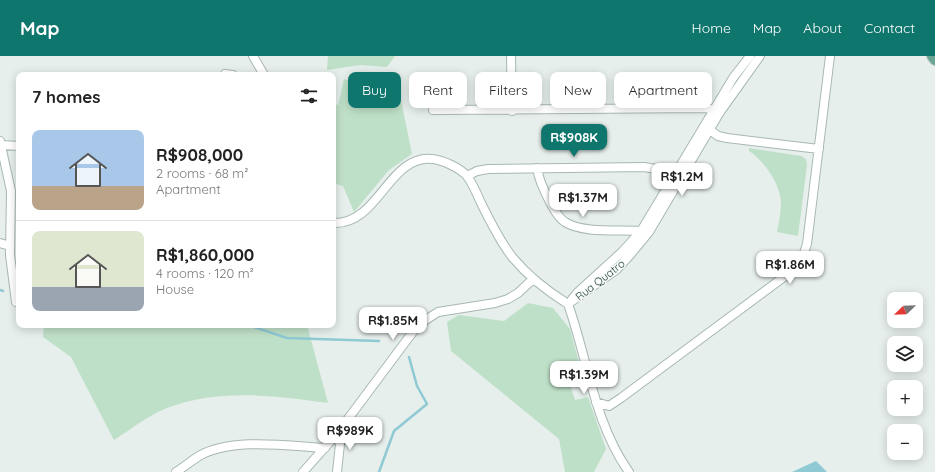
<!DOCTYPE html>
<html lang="en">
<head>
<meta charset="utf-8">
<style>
	:root { --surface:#fff; --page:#f2f2f2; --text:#222; --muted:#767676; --line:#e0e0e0; --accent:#0f766e }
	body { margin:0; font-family:Quicksand,sans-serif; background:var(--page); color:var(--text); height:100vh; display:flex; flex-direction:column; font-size:15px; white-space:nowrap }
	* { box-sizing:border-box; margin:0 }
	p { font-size:13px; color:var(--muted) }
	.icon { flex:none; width:22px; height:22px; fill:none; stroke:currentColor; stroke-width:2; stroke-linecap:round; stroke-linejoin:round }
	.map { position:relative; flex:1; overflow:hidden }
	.drawer { position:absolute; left:16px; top:16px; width:320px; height:256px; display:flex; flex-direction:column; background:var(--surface); border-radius:8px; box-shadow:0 2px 10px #0003 }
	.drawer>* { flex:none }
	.top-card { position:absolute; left:348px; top:16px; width:380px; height:36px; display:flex; gap:8px }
	.needle { width:26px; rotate:247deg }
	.fabs { position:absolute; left:887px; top:236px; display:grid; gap:8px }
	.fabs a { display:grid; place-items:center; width:36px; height:36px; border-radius:8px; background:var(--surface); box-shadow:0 2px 10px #0003; font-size:20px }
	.price { position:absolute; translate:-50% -34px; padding:0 9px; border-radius:8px; background:#fff; color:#222; font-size:13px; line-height:26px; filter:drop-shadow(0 1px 2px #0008) }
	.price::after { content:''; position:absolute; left:50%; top:24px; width:12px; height:9px; margin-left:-6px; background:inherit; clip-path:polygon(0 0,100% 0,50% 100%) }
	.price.selected { background:var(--accent); color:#fff }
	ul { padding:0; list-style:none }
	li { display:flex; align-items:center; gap:12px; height:100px; padding:0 16px }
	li+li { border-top:1px solid var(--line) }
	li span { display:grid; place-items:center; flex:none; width:112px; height:80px; border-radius:8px; color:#555 }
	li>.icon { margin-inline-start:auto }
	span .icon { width:48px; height:48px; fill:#fffc; stroke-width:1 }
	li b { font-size:17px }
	h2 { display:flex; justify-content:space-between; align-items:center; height:48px; padding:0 16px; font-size:17px }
	.pill { padding:0 14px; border-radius:8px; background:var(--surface); box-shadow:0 2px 10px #0003; font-size:14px; line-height:36px }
	.pill.selected { background:var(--accent); color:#fff }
	header { display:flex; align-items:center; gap:24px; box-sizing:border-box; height:56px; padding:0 20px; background:var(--accent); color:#fff }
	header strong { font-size:19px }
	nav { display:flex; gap:22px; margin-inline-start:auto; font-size:14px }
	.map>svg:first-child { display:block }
</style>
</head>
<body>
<header>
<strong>Map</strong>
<nav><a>Home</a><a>Map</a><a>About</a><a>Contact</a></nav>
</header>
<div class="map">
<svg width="935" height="416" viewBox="0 0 935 416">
	<rect width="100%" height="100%" fill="#e6efeb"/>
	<!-- green -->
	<path fill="#bfe0c8" d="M328,0h67l-8,11 -26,-2 -34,5z
		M344,23c17,7 27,12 44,6l13,15 11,54 -23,16 -35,42 -11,-26 -10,-3v-83l5,6z
		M749,92l52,8 5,3 1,6 -9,71 -21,-4c2,-10 4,-21 4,-31 -2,-19 -17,-40 -32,-50z
		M528,247l25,5 17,21 10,37 -16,3 11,31 13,-3 18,52 -12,23h-29l-6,-33 -108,-88 -4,-29 12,-7 45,6z
		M44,269h263l21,78c-55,-7 -107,-15 -161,5 -17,6 -37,22 -53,32l-43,-83 -28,-20z"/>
	<!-- water -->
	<path fill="#8ec9d4" d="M816,405l11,11h-35z"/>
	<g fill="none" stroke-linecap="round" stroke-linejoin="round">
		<!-- stream -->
		<path stroke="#8ec9d4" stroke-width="2.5" d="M0,234l3,1
			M248,269l39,13 92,3
			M379,416l15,-41 33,-27 -10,-18 -8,-29"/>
		<defs>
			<path id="minor" d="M253,0l11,19
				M511,0l1,55
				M225,18l8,1
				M433,54l273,-2 12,3
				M710,74l8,6 9,2 92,11
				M0,85l11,50 -1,64 6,47
				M2,89l17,1
				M537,112c2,13 7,23 13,34 4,7 8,16 15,20 18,12 57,7 79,9
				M467,120l10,-5 11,-2 156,-2 18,3 17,7
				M333,167c46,2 55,-68 99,-64 11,1 28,9 35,17 6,8 10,18 14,27 9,18 19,39 32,55 16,19 34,33 55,46
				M0,187l10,3
				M572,243l6,-7 44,-40 19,-21 92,-153 17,-22
				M568,248l48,-34 14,-15 19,-23 71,-120 40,-56
				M568,248c20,56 26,119 61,168
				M596,346l13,4 12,-8 179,-133 7,-21 23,-188
				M336,379l4,9 -3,28
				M176,416c8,-5 15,-11 23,-16 33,-19 89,-10 126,-8
				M303,416l33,-37 82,-110 20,-13 57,-9 13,-4 10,-6 15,-14"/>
			<path id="major" d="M932,0l3,4"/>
		</defs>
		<!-- minor casing -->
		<use href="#minor" stroke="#a8b8b2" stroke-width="10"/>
		<!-- major casing -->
		<use href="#major" stroke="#c2cac8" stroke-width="12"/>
		<!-- minor -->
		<use href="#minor" stroke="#fff" stroke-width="8"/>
		<!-- major -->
		<use href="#major" stroke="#6aa596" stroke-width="10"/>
	</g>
	<g text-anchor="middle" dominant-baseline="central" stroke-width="3" stroke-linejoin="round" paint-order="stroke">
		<!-- street labels -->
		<g font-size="11" fill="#24423a" stroke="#f7fbf9">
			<text transform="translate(600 224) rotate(-38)">Rua Quatro</text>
		</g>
	</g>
</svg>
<div class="fabs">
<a><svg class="needle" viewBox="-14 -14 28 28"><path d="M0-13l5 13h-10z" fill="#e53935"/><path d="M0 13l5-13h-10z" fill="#767676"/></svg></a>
<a><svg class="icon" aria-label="layers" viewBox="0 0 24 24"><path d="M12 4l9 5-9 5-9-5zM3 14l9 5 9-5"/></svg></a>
<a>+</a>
<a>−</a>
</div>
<b class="price selected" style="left:574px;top:102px">R$908K</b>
<b class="price" style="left:682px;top:141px">R$1.2M</b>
<b class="price" style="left:583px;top:162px">R$1.37M</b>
<b class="price" style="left:790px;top:229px">R$1.86M</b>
<b class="price" style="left:393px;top:285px">R$1.85M</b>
<b class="price" style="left:584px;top:339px">R$1.39M</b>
<b class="price" style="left:350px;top:395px">R$989K</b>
<div class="top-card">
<a class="pill selected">Buy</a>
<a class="pill">Rent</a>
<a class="pill">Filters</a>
<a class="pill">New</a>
<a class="pill">Apartment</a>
</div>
<section class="drawer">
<h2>7 homes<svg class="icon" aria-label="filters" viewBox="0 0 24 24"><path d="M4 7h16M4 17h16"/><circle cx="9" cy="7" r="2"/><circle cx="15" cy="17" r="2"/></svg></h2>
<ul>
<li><span style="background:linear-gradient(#a9c7e8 70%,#b9a48a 0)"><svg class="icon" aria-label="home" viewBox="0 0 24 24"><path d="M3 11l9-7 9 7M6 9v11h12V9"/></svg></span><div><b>R$908,000</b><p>2 rooms · 68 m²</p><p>Apartment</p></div></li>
<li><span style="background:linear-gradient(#dfe7d0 70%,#9aa5b1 0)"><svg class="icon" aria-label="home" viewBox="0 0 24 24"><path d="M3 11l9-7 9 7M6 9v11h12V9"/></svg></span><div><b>R$1,860,000</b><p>4 rooms · 120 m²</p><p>House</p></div></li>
</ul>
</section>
</div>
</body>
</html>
